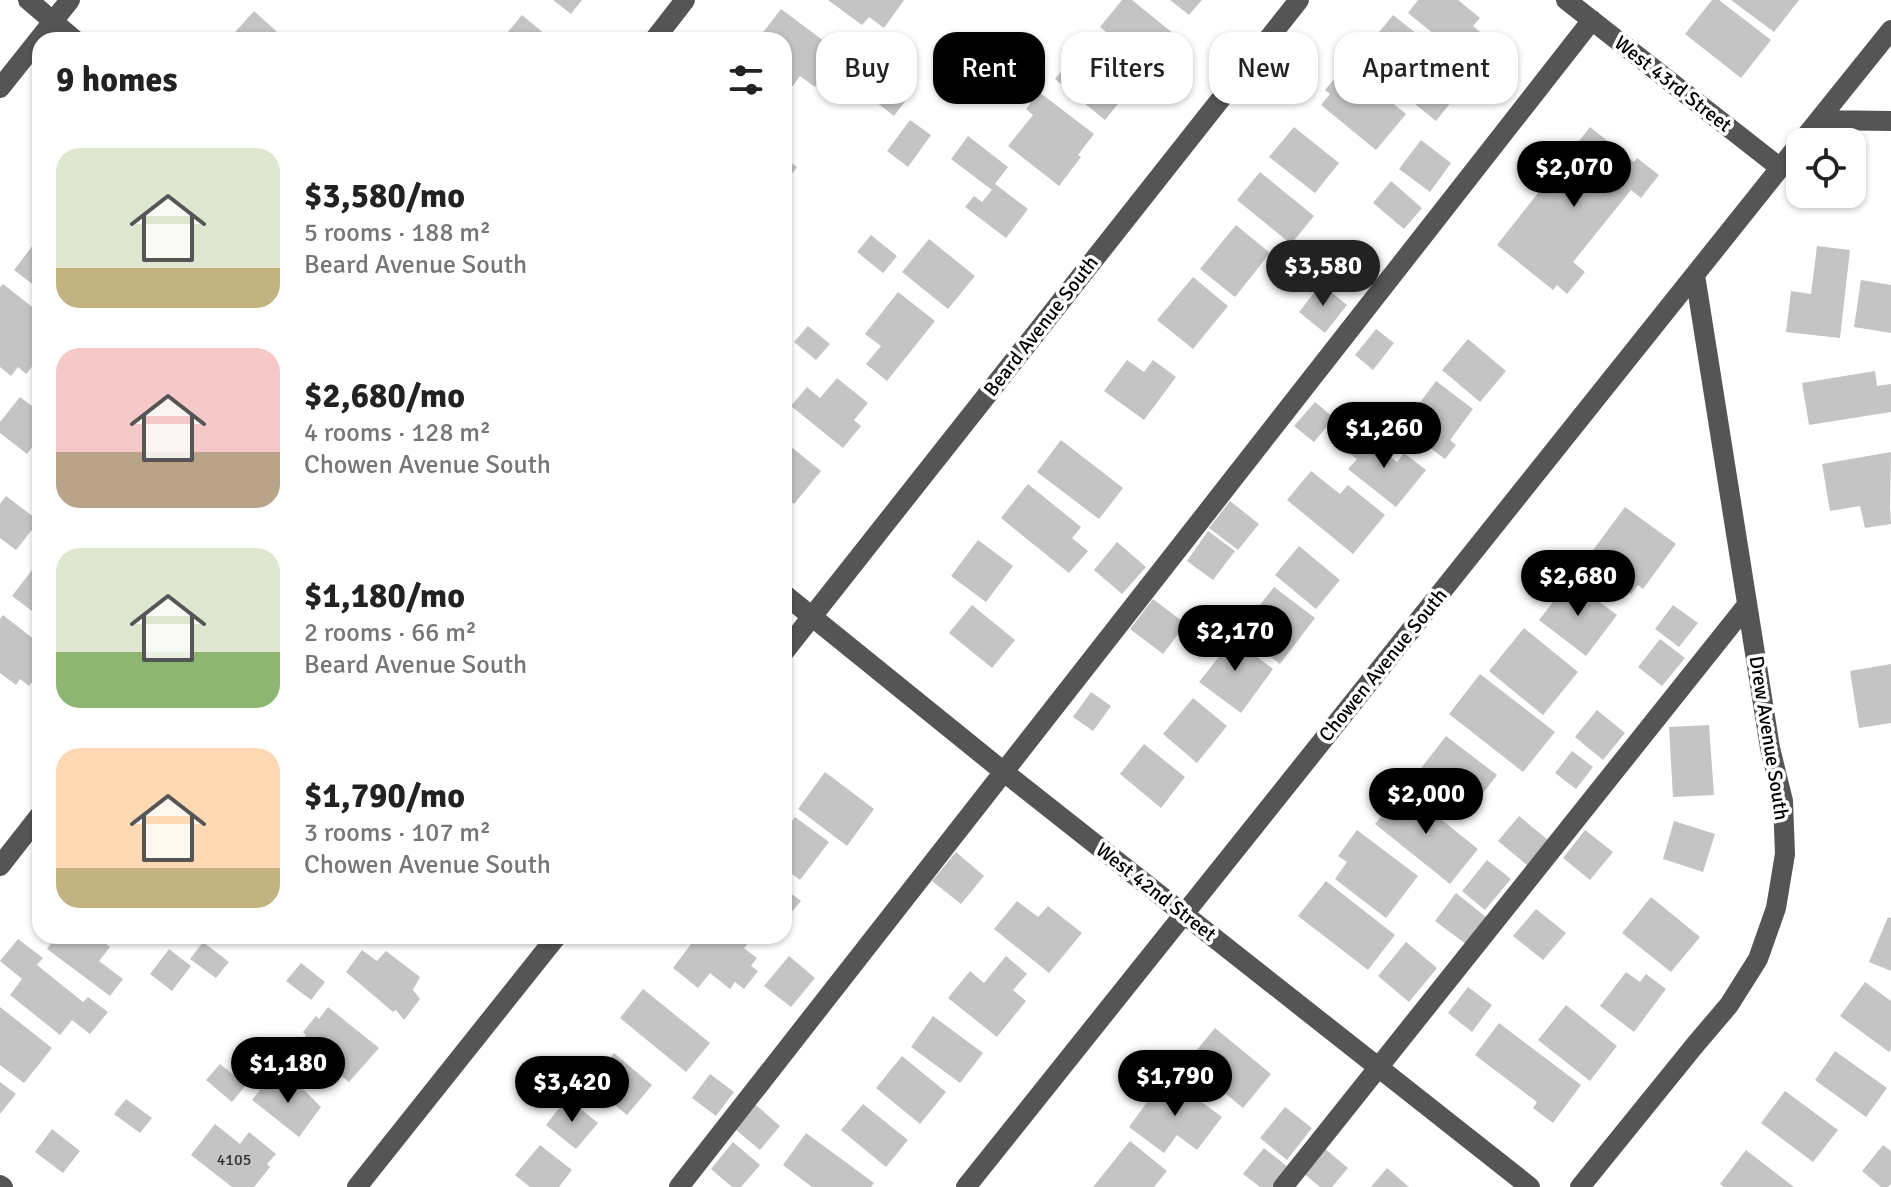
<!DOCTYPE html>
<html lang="en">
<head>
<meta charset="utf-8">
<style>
	:root { --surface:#fff; --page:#f2f2f2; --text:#222; --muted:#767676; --accent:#000 }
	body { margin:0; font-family:Signika,sans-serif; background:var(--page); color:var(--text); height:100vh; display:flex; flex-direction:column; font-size:30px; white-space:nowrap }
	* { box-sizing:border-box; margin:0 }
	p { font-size:26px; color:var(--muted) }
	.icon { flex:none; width:44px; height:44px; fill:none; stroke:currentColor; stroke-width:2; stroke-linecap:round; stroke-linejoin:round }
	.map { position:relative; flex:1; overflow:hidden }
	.details { position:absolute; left:32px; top:32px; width:760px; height:912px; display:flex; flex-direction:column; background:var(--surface); border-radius:24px; box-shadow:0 2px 6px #0004 }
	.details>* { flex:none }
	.hud { position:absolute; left:816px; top:32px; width:760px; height:72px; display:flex; gap:16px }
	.controls { position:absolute; left:1786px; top:128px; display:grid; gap:16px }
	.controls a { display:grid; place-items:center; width:80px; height:80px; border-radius:16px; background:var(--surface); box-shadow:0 2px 6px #0004; font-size:40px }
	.price { position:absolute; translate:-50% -68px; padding:0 18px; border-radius:28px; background:var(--accent); color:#fff; font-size:26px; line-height:52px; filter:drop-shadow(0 2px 4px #0008) }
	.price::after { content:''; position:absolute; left:50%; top:48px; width:24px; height:18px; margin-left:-12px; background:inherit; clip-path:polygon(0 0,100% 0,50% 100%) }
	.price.active { background:#222; color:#fff }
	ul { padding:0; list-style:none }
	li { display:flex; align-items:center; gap:24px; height:200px; padding:0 24px }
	li span { display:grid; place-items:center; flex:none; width:224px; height:160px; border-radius:24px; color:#555 }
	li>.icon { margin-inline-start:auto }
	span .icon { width:96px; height:96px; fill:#fffc; stroke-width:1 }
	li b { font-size:34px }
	h2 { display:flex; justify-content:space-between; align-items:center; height:96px; padding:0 24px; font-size:34px }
	.tag { padding:0 28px; border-radius:24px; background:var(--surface); box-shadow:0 2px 6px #0004; font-size:28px; line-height:72px }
	.tag.active { background:var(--accent); color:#fff }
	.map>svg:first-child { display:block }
</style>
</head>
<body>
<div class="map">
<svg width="1891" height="1187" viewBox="0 0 1891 1187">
	<rect width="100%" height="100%" fill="#fff"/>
	<!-- building -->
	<path fill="#c4c4c4" d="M553,0h29l-11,14z
		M828,0h76l-20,28 -15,-11 -7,8z
		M1122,0h10l42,34 -26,32 -48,-39z
		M1170,0h32l-13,15z
		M1418,0h40l22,18 -7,8 26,22 -14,17 -23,-20 -6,7 -48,-39z
		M1712,0h7l52,40 -30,38 -56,-44z
		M1731,0h68l-25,32z
		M781,9l59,44 -25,34 -15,-11 -8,11 -8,-5v-42l-26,-1z
		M254,11l32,29h-58z
		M522,15l30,25h-51z
		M1393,15l24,19 -7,9 29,24 -8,9 25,20 -20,25 -78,-63z
		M1091,34l51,40 -37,46 -50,-41z
		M878,60l37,28 -21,28 -37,-29z
		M1346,65l60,49 -30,36 -55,-45 9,-11 -5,-4z
		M1039,92l55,42 -16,21 3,2 -22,29 -51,-40 25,-31 -7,-6z
		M910,120l21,15 -23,32 -21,-16z
		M1294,127l45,36 -24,30 -46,-36z
		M1590,127l44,35 3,-4 22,17 -18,23 -10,-8 -58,72 12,10 -18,22 -10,-9 -4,5 -56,-45z
		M968,136l40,31 -13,17 33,25 -22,29 -41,-31 9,-11 8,6 10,-12 -41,-31z
		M1421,140l30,23 -21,29 -31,-23z
		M784,157l13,10 -13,17z
		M1260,172l54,44 -23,28 -54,-44z
		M1391,181l31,27 -18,21 -31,-26z
		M1236,225l34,28 -35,44 -35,-28z
		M871,235l26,21 -14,17 -26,-21z
		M40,236v54l-26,-20z
		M929,239l46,37 -27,33 -46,-37z
		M1817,246l33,4 -10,88 -54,-6 5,-41 20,3z
		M1193,277l35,29 -35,43 -36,-29z
		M1861,280l30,5v48l-37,-6z
		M3,284l37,29v26l-4,5 4,3v10l-14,17 -8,-7 -7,9 -11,-9v-80z
		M1321,284l26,21 -22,28 -26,-21z
		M898,292l37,29 -48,60 -21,-17 15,-18 -16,-12z
		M808,326l22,18 -14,16 -22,-18z
		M1376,329l18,14 -21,27 -18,-15z
		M1468,339l38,32 -26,31 -38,-32z
		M1127,360l17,12 9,-12 23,17 -32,43 -40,-29z
		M1875,371l2,15 14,-2v28l-82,13 -7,-42z
		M837,378l31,25 -14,17 7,6 -18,22 -52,-42 16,-19 13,11z
		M1436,381l37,28 -23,31 6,5 -11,14 -43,-32z
		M20,397l20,15v25l-13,17 -27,-21v-11z
		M1315,402l19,16 -20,24 -20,-16z
		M1361,432l36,30 7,-9 22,17 -30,37 -48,-38 9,-10 -11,-9z
		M1061,440l62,48 -24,31 -62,-47z
		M784,441l37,30 -27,33 -10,-8z
		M1891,452l-1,55 1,17 -26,4 -5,-22 -30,5 -8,-47z
		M1311,471l29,23 8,-9 37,30 -32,39 -66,-54z
		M1028,484l53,43 -9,11 16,13 -19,22 -68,-55z
		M6,496l33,25 -23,29 -16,-12v-34z
		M1230,501l29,23 -21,26 -29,-22z
		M1625,507l51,37 -33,45 -5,-4 -7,9 -46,-33z
		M1208,531l27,20 -22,29 -26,-19z
		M978,540l35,26 -27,36 -35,-26z
		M1117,542l29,25 -24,27 -28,-24z
		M1299,546l41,34 -24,29 -41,-34z
		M32,570l8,6v41l-28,-21z
		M1570,580l47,35 -31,41 -47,-36z
		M1274,587l41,31 -35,46 -41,-32z
		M1153,599l33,25 -23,30 -33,-25z
		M972,605l43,35 -23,28 -43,-35z
		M1673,605l25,18 -19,24 -24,-18z
		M3,615l37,29v28l-11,14 -9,-7 -4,6 -16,-12v-54z
		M1524,628l54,44 -35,43 -54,-44z
		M1221,630l52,39 -32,44 -42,-31 22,-28 -11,-9z
		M1660,639l25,19 -23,28 -24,-19z
		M1891,664v59l-32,5 -9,-57z
		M1480,674l75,58 -32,40 -74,-58z
		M1091,692l20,14 -18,25 -20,-14z
		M1193,698l34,28 -30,37 -34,-29z
		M1597,710l28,23 -22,27 -28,-23z
		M1709,725l5,70 -41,2 -4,-70z
		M1446,736l51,39 -28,36 -51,-39z
		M1144,744l41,33 -24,31 -41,-34z
		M1572,751l21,16 -17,22 -21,-16z
		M825,772l49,37 -27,37 -49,-37z
		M1403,789l75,60 -28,35 -75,-60z
		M1519,816l29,24 -21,25 -29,-24z
		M795,817l34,25 -29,38 -16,-12v-37z
		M1674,821l41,13 -12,38 -40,-13z
		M1357,830l61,46 -32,42 -51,-39 12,-17 -9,-6z
		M1585,830l28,22 -23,28 -27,-22z
		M956,852l28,24 -23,28 -29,-23z
		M1487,860l24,19 -26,31 -23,-19z
		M1326,881l69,54 -27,35 -70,-54z
		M784,888l17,13 -17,20z
		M1456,893l30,24 -20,27 -31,-23z
		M1651,897l49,40 -29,35 -49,-39z
		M1017,901l21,16 10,-11 34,27 -33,40 -55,-44z
		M1536,909l30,24 -23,27 -30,-24z
		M1888,917l3,1v53l-22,-9z
		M66,936h29l15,11 -11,14 24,18 -13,17 -63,-47 8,-11 6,5z
		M697,936h56l-9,12 13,10 -6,8 7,5 -14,18 -9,-7 -5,7 -20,-16 -12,15 -25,-20z
		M18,939l25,19 -6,7 46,37 5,-5 20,15 -18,22 -18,-14 -12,15 -50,-40 12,-16 -22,-18z
		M203,942l26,20 -13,16 -26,-19z
		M1406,942l31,26 -28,34 -31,-26z
		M169,949l22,17 -19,25 -22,-17z
		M362,950l15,11 9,-10 34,26 -7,13 7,9 -16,21 -8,-10 -3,2 -47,-40z
		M789,956l26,22 -24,29 -27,-21z
		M1006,956l21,18 -14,16 13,11 -29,36 -49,-39 22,-27 14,12z
		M301,963l24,19 -14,18 -25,-19z
		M1626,972l14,10 6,-8 20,15 -32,43 -34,-26z
		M1865,982l26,19v48l-2,3 -49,-36z
		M1468,987l24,18 -20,27 -24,-19z
		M643,989l67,54 -24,29 -66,-54z
		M1566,1005l51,41 -27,35 -52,-41z
		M0,1007l52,41 -28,35 -24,-18z
		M328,1007l51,41 -30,34 -50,-39 7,-8 -3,-3 13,-16 3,3z
		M933,1016l50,37 -23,30 -49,-36z
		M1499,1023l82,62 -28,38 -20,-15 4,-6 -62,-47z
		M1215,1028l56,46 -28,34 -56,-46z
		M1835,1051l52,37 -21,29 -51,-37z
		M614,1053l38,32 -25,30 -39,-32z
		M902,1056l44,36 -26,32 -44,-36z
		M220,1064l26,21 -14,17 -26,-22z
		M710,1074l24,18 -18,24 -24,-18z
		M1166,1076l56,41 -25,33 -20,-15 -13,18 -35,-26z
		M269,1078l14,11 9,-11 29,29 -22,30 -47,-37z
		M0,1082l16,12 -16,20z
		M1785,1091l53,39 -25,32 -52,-39z
		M567,1098l31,25 -22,26 -30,-24z
		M126,1099l26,19 -12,15 -26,-19z
		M863,1104l45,36 -22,27 -45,-37z
		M756,1105l24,21 -20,24 -25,-21z
		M1285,1107l27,21 -25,32 -27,-22z
		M215,1124l25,20 9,-12 27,22 -9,10 3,3 -16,20h-22l-41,-32z
		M52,1129l28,22 -17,22 -28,-21z
		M806,1133l68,50 -3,4h-59l-29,-22z
		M1130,1141l37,30 -13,16h-61z
		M733,1142l27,23 -19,22h-9l-21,-18z
		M540,1145l32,25 -13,17h-29l-15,-12z
		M1883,1145l8,6v33l-3,3h-7l-19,-16z
		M1264,1148l25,20 -16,19h-13l-17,-13z
		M1324,1148l24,20 -16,19h-12l-17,-14z
		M1746,1150l48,37h-70l-4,-3z
		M1387,1168l22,19h-38z"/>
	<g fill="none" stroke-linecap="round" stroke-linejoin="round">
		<!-- minor -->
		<path stroke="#555" stroke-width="20" d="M28,0l47,40
			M1566,0l213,167
			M654,40l31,-40
			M0,88l70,-88
			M1820,120l71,1
			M1801,142l90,-112
			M784,594l220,178 526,415
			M784,652l515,-652
			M0,866l40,-51
			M0,1185l3,2
			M357,1187l200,-251
			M679,1187l913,-1167
			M966,1187l834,-1044
			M1283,1187l464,-582
			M1580,1187l115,-142 34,-40 29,-46 18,-51 9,-54 -2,-53 -13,-53 -75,-473"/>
	</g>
	<g text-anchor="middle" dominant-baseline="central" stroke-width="7" stroke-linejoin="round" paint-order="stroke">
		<!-- number labels -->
		<g font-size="16" fill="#313131">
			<text x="234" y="1160">4105</text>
		</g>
		<!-- street labels -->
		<g font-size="20" fill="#000" stroke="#fff">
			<text transform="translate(1673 84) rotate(38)">West 43rd Street</text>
			<text transform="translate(1041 326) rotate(-52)">Beard Avenue South</text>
			<text transform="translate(1383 665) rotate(-51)">Chowen Avenue South</text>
			<text transform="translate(1769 738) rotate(81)">Drew Avenue South</text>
			<text transform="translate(1156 892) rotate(38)">West 42nd Street</text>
		</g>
	</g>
</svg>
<div class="controls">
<a><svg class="icon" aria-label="locate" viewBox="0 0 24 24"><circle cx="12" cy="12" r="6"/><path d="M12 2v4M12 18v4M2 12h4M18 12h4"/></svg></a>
</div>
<b class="price" style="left:1574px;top:209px">$2,070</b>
<b class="price active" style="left:1323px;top:308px">$3,580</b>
<b class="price" style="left:1384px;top:470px">$1,260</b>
<b class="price" style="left:1578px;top:618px">$2,680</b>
<b class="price" style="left:1235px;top:673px">$2,170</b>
<b class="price" style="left:1426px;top:836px">$2,000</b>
<b class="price" style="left:288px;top:1105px">$1,180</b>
<b class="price" style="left:1175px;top:1118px">$1,790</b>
<b class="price" style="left:572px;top:1124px">$3,420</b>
<div class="hud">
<a class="tag">Buy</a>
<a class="tag active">Rent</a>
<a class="tag">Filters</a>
<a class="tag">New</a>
<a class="tag">Apartment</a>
</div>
<section class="details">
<h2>9 homes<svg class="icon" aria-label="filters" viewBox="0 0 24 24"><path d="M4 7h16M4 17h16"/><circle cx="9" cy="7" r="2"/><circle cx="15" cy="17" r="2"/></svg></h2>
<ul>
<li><span style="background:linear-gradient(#dfe7d0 75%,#c2b280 0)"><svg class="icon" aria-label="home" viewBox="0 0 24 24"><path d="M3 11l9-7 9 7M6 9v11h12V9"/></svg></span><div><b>$3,580/mo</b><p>5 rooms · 188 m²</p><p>Beard Avenue South</p></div></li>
<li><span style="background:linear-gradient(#f6c9c9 65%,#b9a48a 0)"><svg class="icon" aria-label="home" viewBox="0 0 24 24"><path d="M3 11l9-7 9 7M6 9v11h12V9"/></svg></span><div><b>$2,680/mo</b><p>4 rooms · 128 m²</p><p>Chowen Avenue South</p></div></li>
<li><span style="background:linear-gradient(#dfe7d0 65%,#8fb573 0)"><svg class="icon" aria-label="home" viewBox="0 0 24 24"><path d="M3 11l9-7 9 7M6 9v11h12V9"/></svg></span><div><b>$1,180/mo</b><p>2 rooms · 66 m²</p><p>Beard Avenue South</p></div></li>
<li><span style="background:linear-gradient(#ffd9b3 75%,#c2b280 0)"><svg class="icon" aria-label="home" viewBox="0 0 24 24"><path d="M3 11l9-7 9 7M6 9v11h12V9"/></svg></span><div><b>$1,790/mo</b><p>3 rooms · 107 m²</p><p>Chowen Avenue South</p></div></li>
</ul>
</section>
</div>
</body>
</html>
